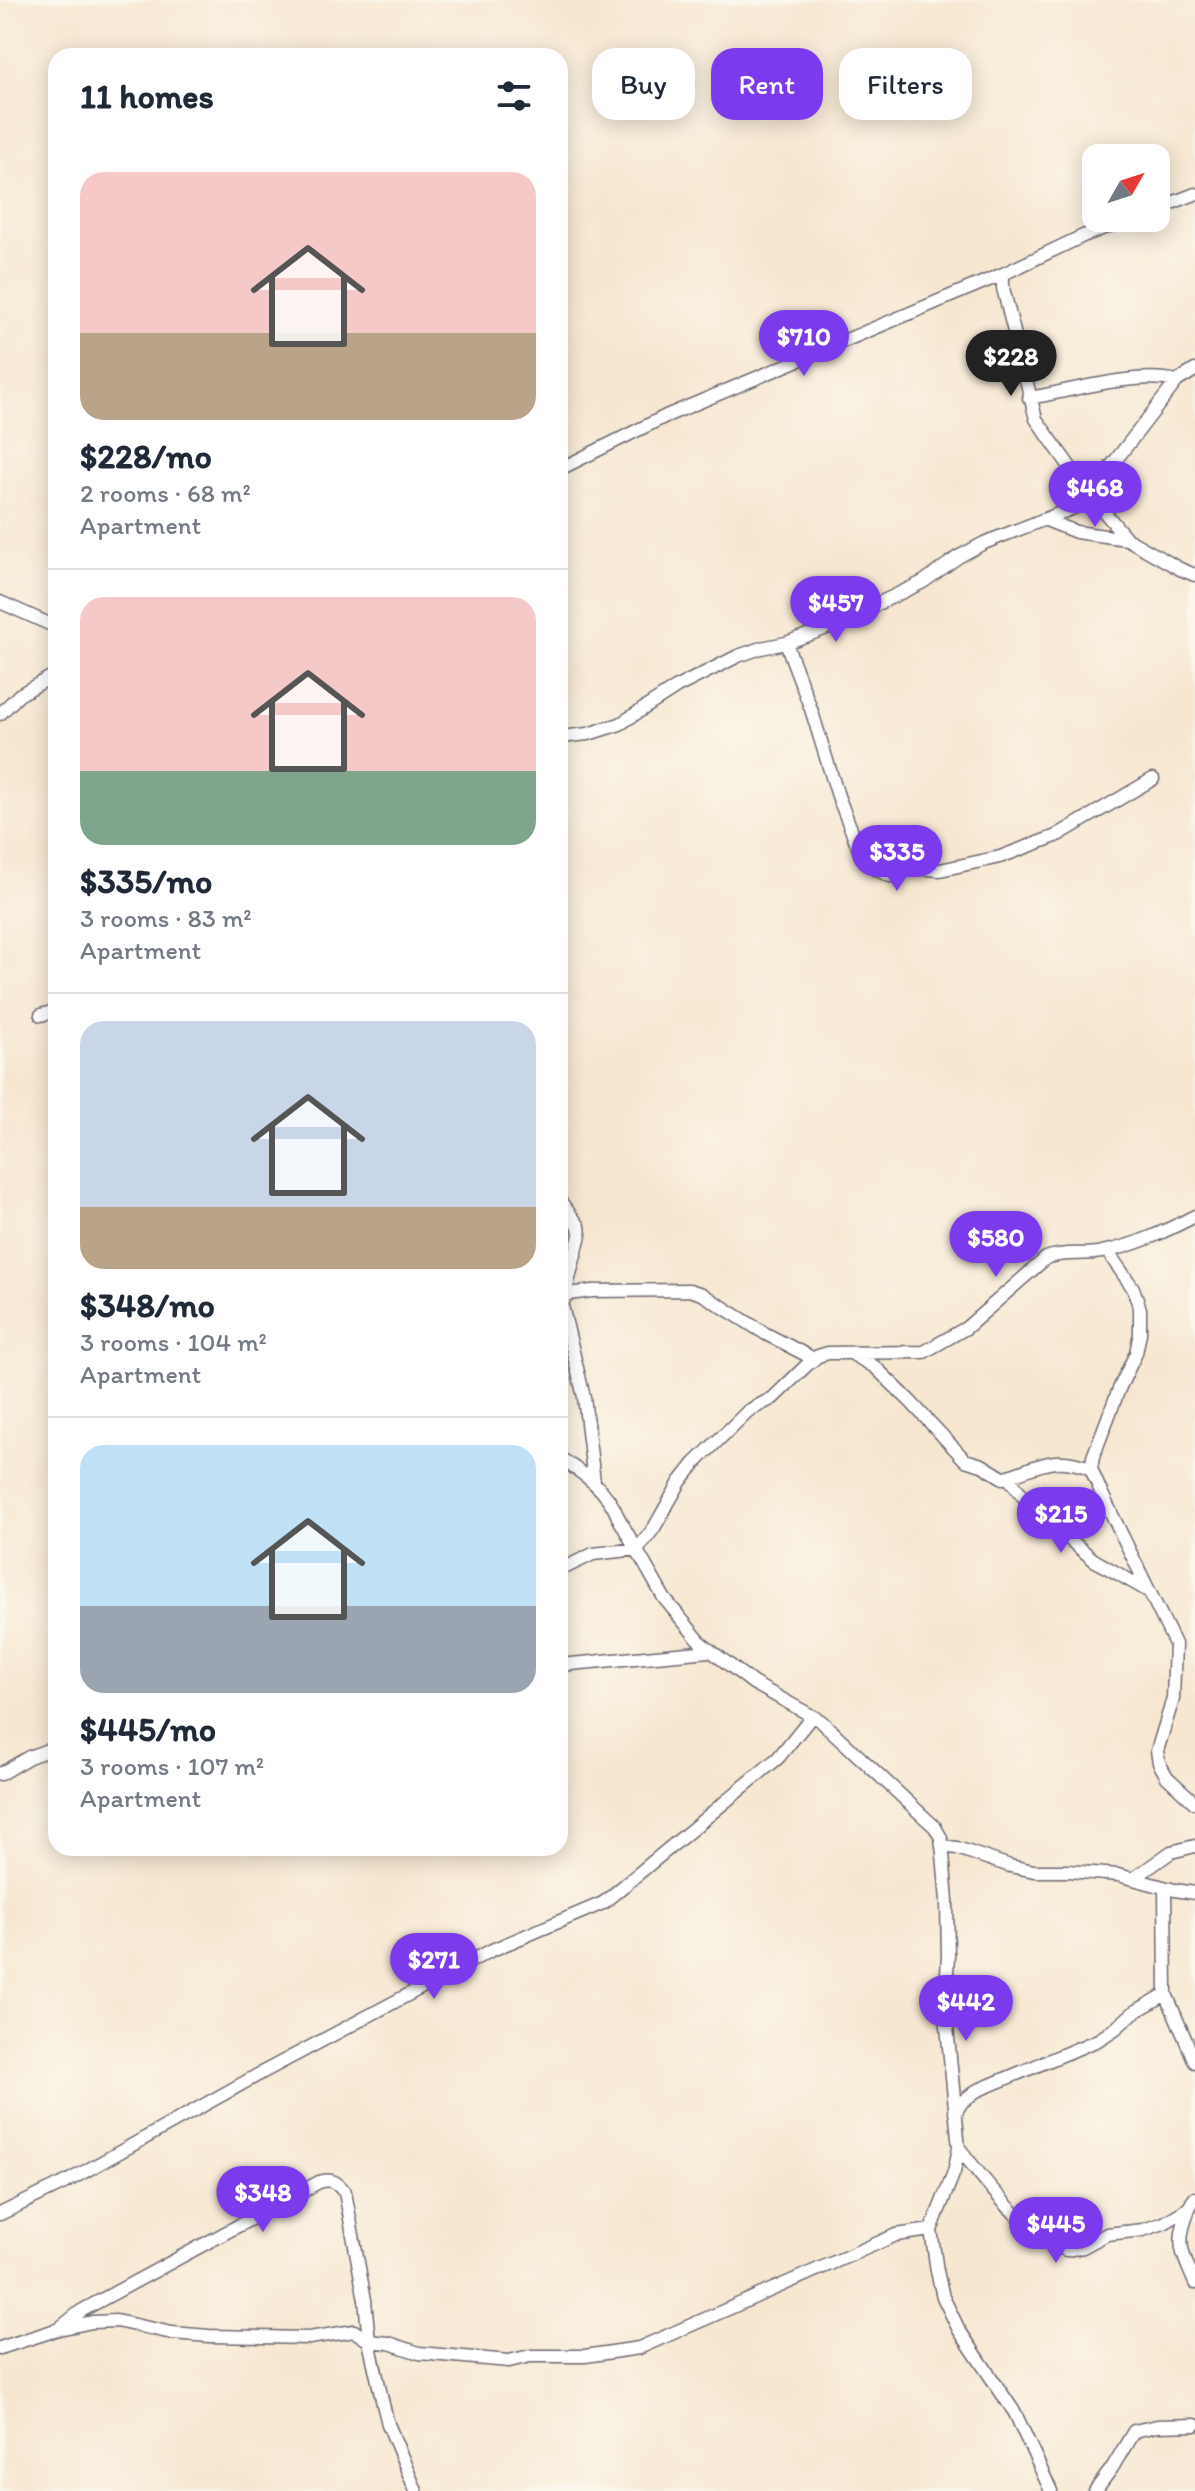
<!DOCTYPE html>
<html lang="en">
<head>
<meta charset="utf-8">
<style>
	:root { --surface:#fff; --page:#f6f6f7; --text:#1f2937; --muted:#747a83; --line:#e0e1e3; --accent:#7c3aed }
	body { margin:0; font-family:Itim,sans-serif; background:var(--page); color:var(--text); height:100vh; display:flex; flex-direction:column; font-size:30px; white-space:nowrap }
	* { box-sizing:border-box; margin:0 }
	p { font-size:26px; color:var(--muted) }
	.icon { flex:none; width:44px; height:44px; fill:none; stroke:currentColor; stroke-width:2; stroke-linecap:round; stroke-linejoin:round }
	.map { position:relative; flex:1; overflow:hidden }
	.drawer { position:absolute; left:48px; top:48px; width:520px; height:1808px; display:flex; flex-direction:column; background:var(--surface); border-radius:24px; box-shadow:0 4px 20px #0003 }
	.drawer>* { flex:none }
	.top-card { position:absolute; left:592px; top:48px; width:482px; height:72px; display:flex; gap:16px }
	.needle { width:52px; rotate:51deg }
	.controls { position:absolute; left:1082px; top:144px; display:grid; gap:16px }
	.controls a { display:grid; place-items:center; width:88px; height:88px; border-radius:16px; background:var(--surface); box-shadow:0 4px 20px #0003; font-size:40px }
	.price { position:absolute; translate:-50% -68px; padding:0 18px; border-radius:28px; background:var(--accent); color:#fff; font-size:26px; line-height:52px; filter:drop-shadow(0 2px 4px #0008) }
	.price::after { content:''; position:absolute; left:50%; top:48px; width:24px; height:18px; margin-left:-12px; background:inherit; clip-path:polygon(0 0,100% 0,50% 100%) }
	.price.active { background:#222; color:#fff }
	ul { padding:0; list-style:none }
	li { display:grid; align-content:center; gap:16px; height:424px; padding:0 32px }
	li+li { border-top:2px solid var(--line) }
	li span { display:grid; place-items:center; height:248px; border-radius:24px; color:#555 }
	li>.icon { margin-inline-start:auto }
	span .icon { width:144px; height:144px; fill:#fffc; stroke-width:1 }
	li b { font-size:34px }
	h2 { display:flex; justify-content:space-between; align-items:center; height:96px; padding:0 32px; font-size:34px }
	.chip { padding:0 28px; border-radius:24px; background:var(--surface); box-shadow:0 4px 20px #0003; font-size:28px; line-height:72px }
	.chip.active { background:var(--accent); color:#fff }
	.map>svg:first-child { display:block }
</style>
</head>
<body>
<div class="map">
<svg width="1195" height="2491" viewBox="0 0 1195 2491">
	<rect width="100%" height="100%" fill="#fbf7ec"/>
	<filter id="ink" filterUnits="userSpaceOnUse"><feTurbulence type="fractalNoise" baseFrequency=".0125" numOctaves="2"/><feDisplacementMap in="SourceGraphic" scale="16" xChannelSelector="R" yChannelSelector="G"/><feConvolveMatrix kernelMatrix="1 2 1 2 8 2 1 2 1" color-interpolation-filters="sRGB"/></filter>
	<filter id="wash" filterUnits="userSpaceOnUse"><feTurbulence type="fractalNoise" baseFrequency=".006" numOctaves="4" result="noise"/><feDisplacementMap in="SourceGraphic" scale="32" xChannelSelector="R" yChannelSelector="G"/><feGaussianBlur stdDeviation="1.8" result="paint"/><feColorMatrix in="noise" values="0 0 0 0 0 0 0 0 0 0 0 0 0 0 0 0 0 1.4 0 .05"/><feComposite in="paint" operator="in"/></filter>
	<g filter="url(#wash)">
		<rect width="100%" height="100%" fill="#f7e7d1"/>
	</g>
	<g filter="url(#ink)">
		<g fill="none" stroke-linecap="round" stroke-linejoin="round">
			<defs>
				<path id="minor" d="M1156,209l39,-15
					M1003,274v14l33,131 54,76 37,44
					M1029,398c43,-7 106,-27 148,-17
					M560,469l106,-53 337,-142 80,-38 48,-18
					M1046,520l30,12 51,7 53,30 15,6
					M0,602l56,25
					M786,643l25,66 27,87 22,56 15,17 15,7 15,-9 35,3 60,-13 56,-21 97,-57
					M0,714l19,-19 37,-21
					M560,737l28,-3 32,-10 57,-37 61,-31 23,-8 25,-5 46,-17 91,-44 35,-25 26,-14 97,-38 96,-124 18,-11
					M41,1015l15,-4
					M560,1201l19,25 1,9 -18,71 22,91 10,85
					M1107,1251l26,37 7,21v24l-4,20 -17,36 -26,68 -2,12 9,21 75,154 -2,55 -16,52 2,12 8,14 28,26
					M560,1295l32,-4 97,-1 13,4 64,40 48,25
					M854,1355l21,12 33,32 57,61 17,5 21,13c35,-11 52,-25 88,-9
					M560,1458c24,16 47,31 58,59l46,81 38,46 51,39 68,38 103,96 11,10 6,11 2,16 4,47 1,55 -3,51 14,141 -5,24 -23,58 6,41 6,26 16,33 56,83 36,78
					M1008,1477l24,31 62,52 56,32
					M560,1570l33,-16 45,-5 16,-21 26,-46 15,-19 53,-52 25,-13 35,-34 10,-8 10,-3 96,-1 42,-24 80,-70c19,-7 37,-2 56,-6 33,-6 64,-21 93,-36
					M560,1665l149,-14
					M0,1774l29,-17 27,-10
					M942,1846l15,2 53,18 24,5h34l50,4 57,15 20,3
					M1133,1879l38,-27 24,-6
					M1165,1888l1,106 29,68
					M955,2113l7,-11 14,-11 122,-51 17,-11 18,-16 33,-19
					M959,2148c28,36 64,83 107,102l17,-3 24,-13 36,-4 21,-7 25,-15
					M1195,2198c-6,7 -7,14 -10,23 -9,26 0,38 10,62
					M0,2214l66,-32 199,-111 227,-121 111,-47 175,-145 34,-42
					M61,2327l20,-16 238,-129c13,-4 18,0 26,10l20,108 4,41 14,63 5,20 28,67
					M0,2348l59,-19 33,-7 24,-1 56,12 37,3 100,2 45,-7 15,10 20,2 30,10 90,8 21,-5h55l54,-8 257,-113 35,-5
					M1095,2491l17,-23 22,-37 23,-5 38,-1"/>
			</defs>
			<!-- minor casing -->
			<use href="#minor" stroke="#6d6770" stroke-width="15"/>
			<!-- minor -->
			<use href="#minor" stroke="#fff" stroke-width="12"/>
		</g>
	</g>
</svg>
<div class="controls">
<a><svg class="needle" viewBox="-14 -14 28 28"><path d="M0-13l5 13h-10z" fill="#e53935"/><path d="M0 13l5-13h-10z" fill="#747a83"/></svg></a>
</div>
<b class="price" style="left:804px;top:378px">$710</b>
<b class="price active" style="left:1011px;top:398px">$228</b>
<b class="price" style="left:1095px;top:529px">$468</b>
<b class="price" style="left:836px;top:644px">$457</b>
<b class="price" style="left:897px;top:893px">$335</b>
<b class="price" style="left:996px;top:1279px">$580</b>
<b class="price" style="left:1061px;top:1555px">$215</b>
<b class="price" style="left:434px;top:2001px">$271</b>
<b class="price" style="left:966px;top:2043px">$442</b>
<b class="price" style="left:263px;top:2234px">$348</b>
<b class="price" style="left:1056px;top:2265px">$445</b>
<div class="top-card">
<a class="chip">Buy</a>
<a class="chip active">Rent</a>
<a class="chip">Filters</a>
</div>
<section class="drawer">
<h2>11 homes<svg class="icon" aria-label="filters" viewBox="0 0 24 24"><path d="M4 7h16M4 17h16"/><circle cx="9" cy="7" r="2"/><circle cx="15" cy="17" r="2"/></svg></h2>
<ul>
<li><span style="background:linear-gradient(#f6c9c9 65%,#b9a48a 0)"><svg class="icon" aria-label="home" viewBox="0 0 24 24"><path d="M3 11l9-7 9 7M6 9v11h12V9"/></svg></span><div><b>$228/mo</b><p>2 rooms · 68 m²</p><p>Apartment</p></div></li>
<li><span style="background:linear-gradient(#f6c9c9 70%,#7fa58c 0)"><svg class="icon" aria-label="home" viewBox="0 0 24 24"><path d="M3 11l9-7 9 7M6 9v11h12V9"/></svg></span><div><b>$335/mo</b><p>3 rooms · 83 m²</p><p>Apartment</p></div></li>
<li><span style="background:linear-gradient(#c9d6e8 75%,#b9a48a 0)"><svg class="icon" aria-label="home" viewBox="0 0 24 24"><path d="M3 11l9-7 9 7M6 9v11h12V9"/></svg></span><div><b>$348/mo</b><p>3 rooms · 104 m²</p><p>Apartment</p></div></li>
<li><span style="background:linear-gradient(#bfe0f5 65%,#9aa5b1 0)"><svg class="icon" aria-label="home" viewBox="0 0 24 24"><path d="M3 11l9-7 9 7M6 9v11h12V9"/></svg></span><div><b>$445/mo</b><p>3 rooms · 107 m²</p><p>Apartment</p></div></li>
</ul>
</section>
</div>
</body>
</html>
